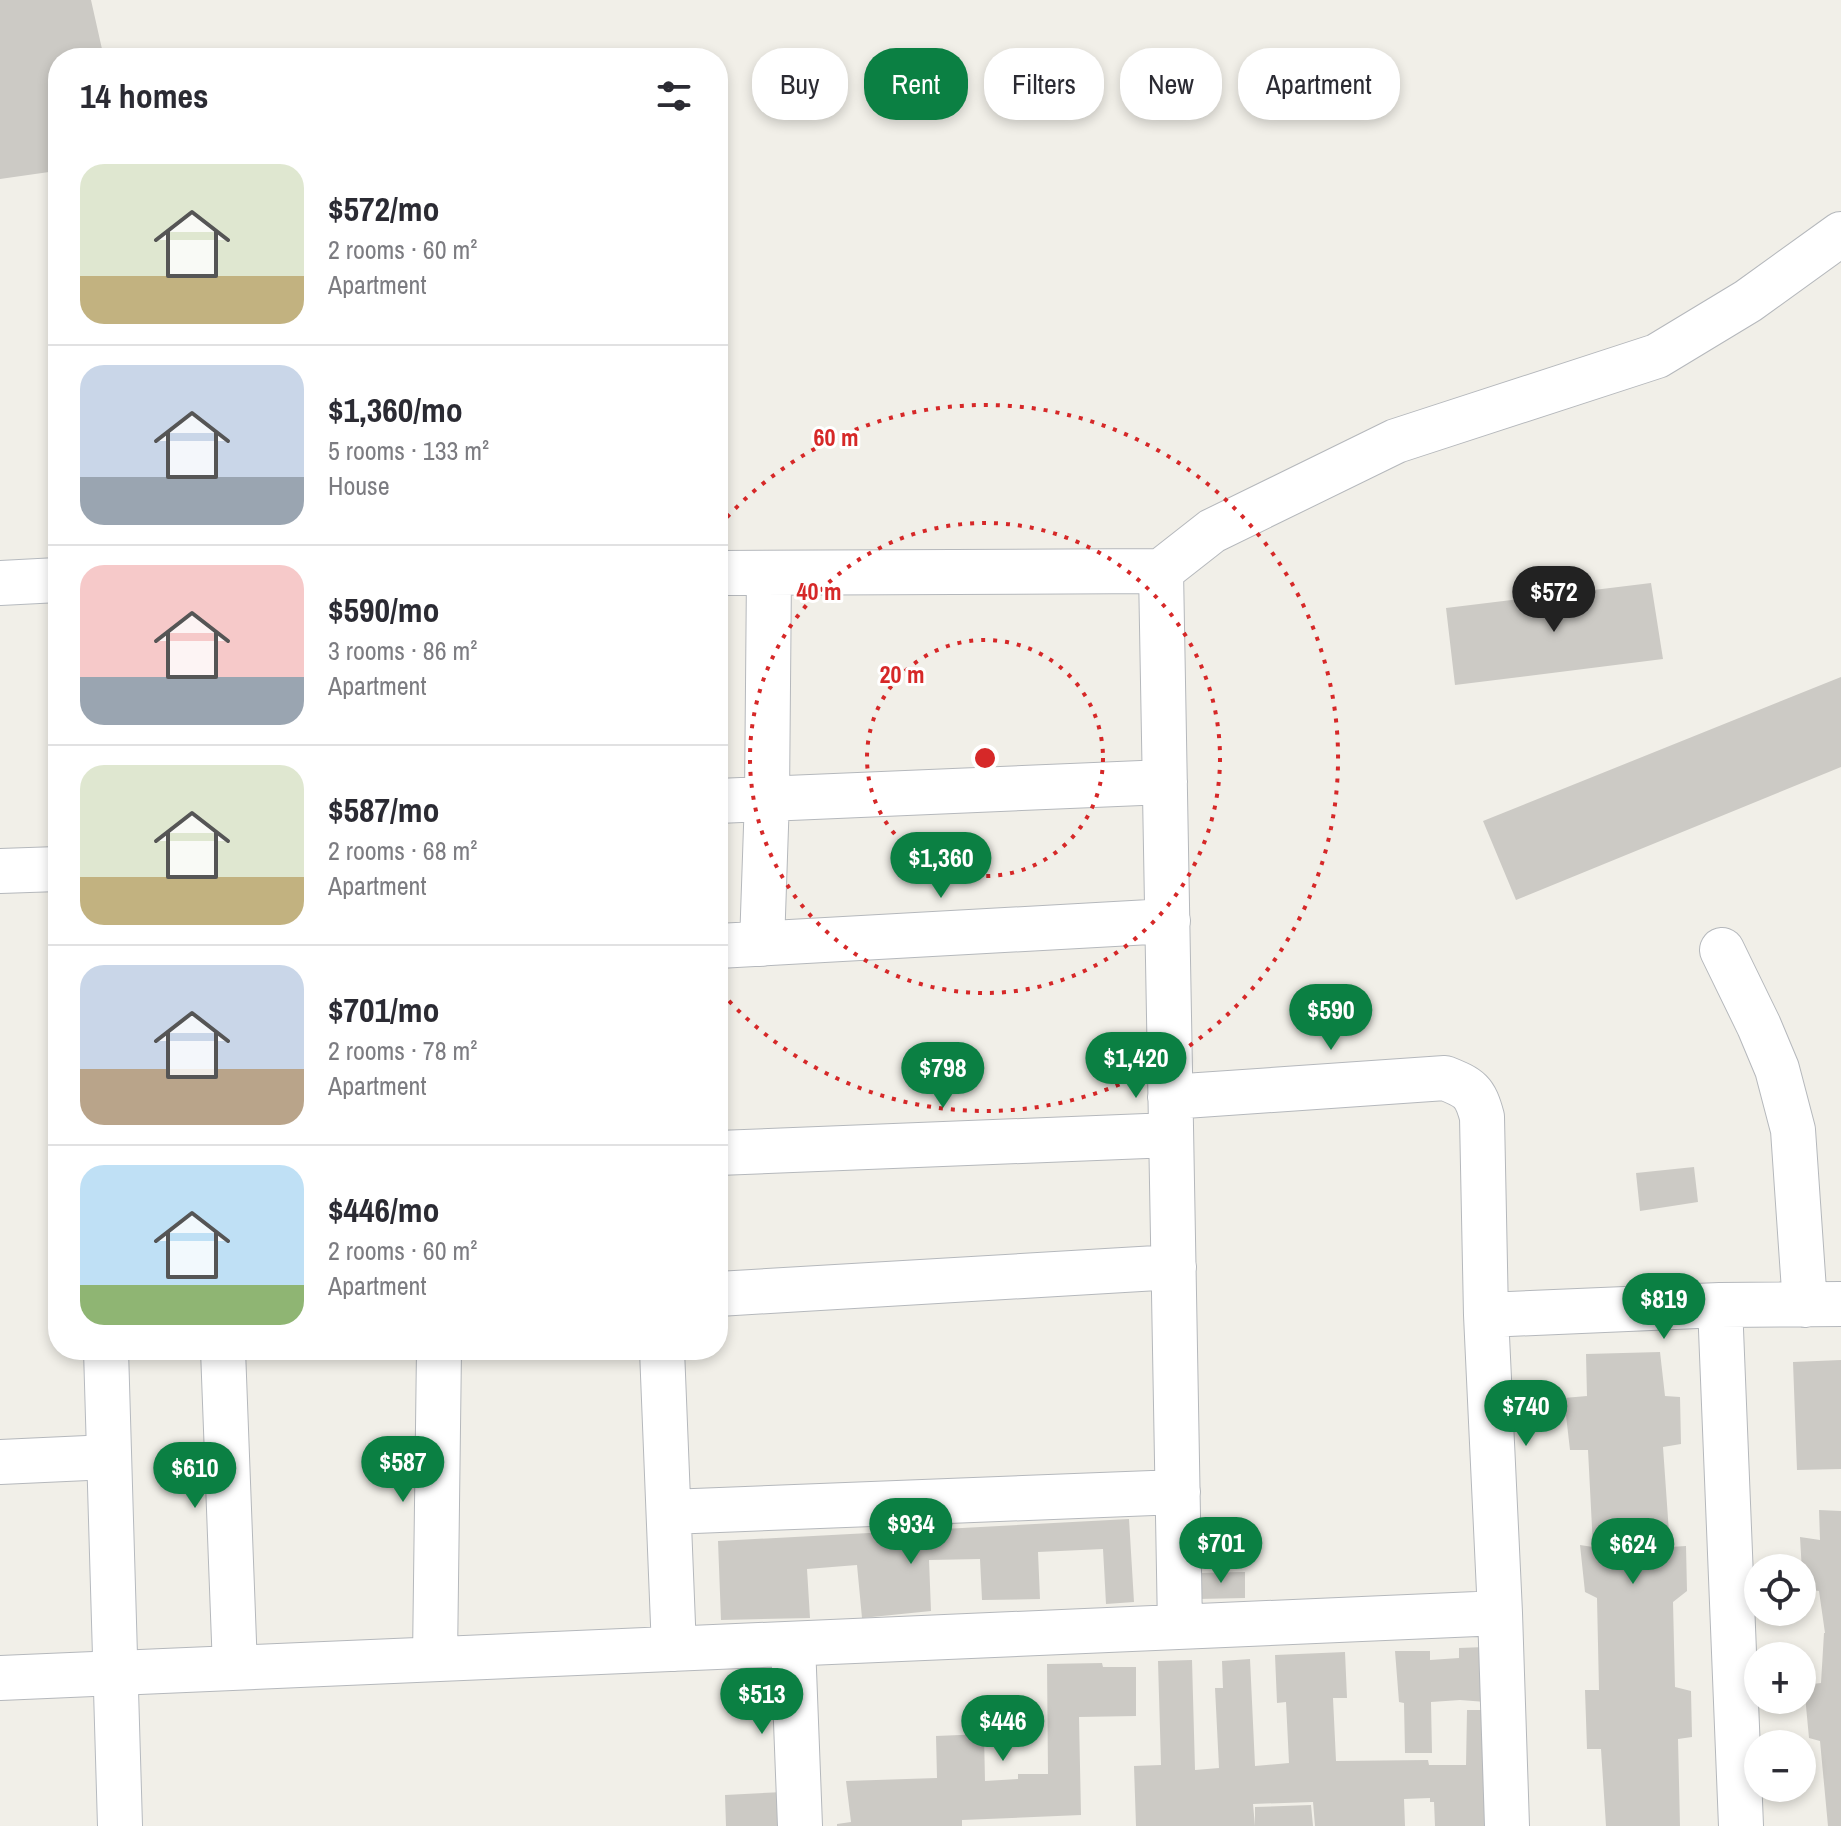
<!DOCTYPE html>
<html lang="en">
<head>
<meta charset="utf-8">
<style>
	:root { --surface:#fff; --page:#f7f7f7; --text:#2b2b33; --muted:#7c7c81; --line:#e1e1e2; --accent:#0b8043 }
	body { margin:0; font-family:"Archivo Narrow",sans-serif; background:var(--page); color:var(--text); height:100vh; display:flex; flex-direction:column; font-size:30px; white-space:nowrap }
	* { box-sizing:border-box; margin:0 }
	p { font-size:26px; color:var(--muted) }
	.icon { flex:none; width:44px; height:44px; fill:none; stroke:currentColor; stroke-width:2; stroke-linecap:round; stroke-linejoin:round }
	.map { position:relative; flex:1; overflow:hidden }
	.details { position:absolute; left:48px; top:48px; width:680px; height:1312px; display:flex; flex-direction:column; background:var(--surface); border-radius:32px; box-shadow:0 4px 12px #0003 }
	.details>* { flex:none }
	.top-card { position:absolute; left:752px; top:48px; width:760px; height:72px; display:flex; gap:16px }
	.fabs { position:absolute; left:1744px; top:1554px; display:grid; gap:16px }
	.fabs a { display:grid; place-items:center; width:72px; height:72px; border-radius:50%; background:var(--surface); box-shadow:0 4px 12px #0003; font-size:40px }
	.price { position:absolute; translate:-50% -68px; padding:0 18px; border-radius:28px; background:var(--accent); color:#fff; font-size:26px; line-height:52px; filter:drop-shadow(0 2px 4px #0008) }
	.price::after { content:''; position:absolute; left:50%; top:48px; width:24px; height:18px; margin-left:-12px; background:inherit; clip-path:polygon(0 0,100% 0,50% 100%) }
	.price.on { background:#222; color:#fff }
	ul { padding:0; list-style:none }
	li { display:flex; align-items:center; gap:24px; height:200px; padding:0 32px }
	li+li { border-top:2px solid var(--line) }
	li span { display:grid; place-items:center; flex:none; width:224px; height:160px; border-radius:24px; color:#555 }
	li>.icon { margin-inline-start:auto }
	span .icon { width:96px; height:96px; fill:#fffc; stroke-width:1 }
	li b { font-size:34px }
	h2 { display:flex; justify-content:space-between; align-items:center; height:96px; padding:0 32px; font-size:34px }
	.pill { padding:0 28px; border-radius:32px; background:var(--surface); box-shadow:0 4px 12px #0003; font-size:28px; line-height:72px }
	.pill.on { background:var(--accent); color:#fff }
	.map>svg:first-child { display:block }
</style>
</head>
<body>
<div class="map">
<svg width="1841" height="1826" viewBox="0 0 1841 1826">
	<rect width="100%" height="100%" fill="#f1efe8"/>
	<!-- building -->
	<path fill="#cccac5" d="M0,0h91l13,58h-46v102l-9,12 -49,7z
		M1651,583l12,76 -208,26 -9,-77z
		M1841,677v90l-325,133 -33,-79z
		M1694,1167l4,35 -58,9 -4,-38z
		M1660,1352l5,44 15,1 1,47 -18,3 7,100 16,-1 1,45 -14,11 2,85 16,4 1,46 -14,2 2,87h-74l-5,-77h-14l-2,-59h14l-2,-92 -12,-6 -5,-47 13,2 -5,-97h-18l-6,-52 23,-2 -1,-42z
		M1841,1360v109l-44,1 -4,-108z
		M1819,1510l22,1v315h-13l-8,-85 -11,-3 -5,-53 17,-2 3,-50h1l-6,-42 -16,-2 -3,-52 20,3z
		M1129,1519l5,83 -28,2 -3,-55 -65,3 2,47 -58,1 -2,-41 -51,1 2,51 -69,7 -5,-53 -50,4 3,49 -89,2 -3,-79z
		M1245,1572v26l-48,1 -1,-26z
		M1485,1647l1,55 -26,-2 -29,2 1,51h-27l-1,-50 -5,-1 -4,-51h35v9l29,-2v-10z
		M1345,1652l2,46h-14l3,63 92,-1 1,5h37l1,-55h21l2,116h-55l-1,-24h-4v-4l-26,1 1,27h-90l-2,-24 -60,2 2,22h-119l-2,-60 27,-1 -3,-104 34,-1 3,110 24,-2 -4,-80h8l-1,-27 28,-2 5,107 34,-3 -3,-61 -9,1 -2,-48z
		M1102,1663l1,4h33v49l-57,1 2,98 -119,5v6h-125v-2l14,-2 -5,-41 91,-3 -1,-42 48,-2 1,47 33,-2v-5h30l-1,-110z
		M783,1792l1,34h-58l-1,-31z
		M1311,1805l2,21h-58v-19z"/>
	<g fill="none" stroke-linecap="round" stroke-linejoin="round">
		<defs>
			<path id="street" d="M1161,571l19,1056
				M718,573l443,-2 51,-40 184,-90 261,-85 91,-55 93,-67
				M718,801l447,-19
				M0,871l58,-2
				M762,944l5,-146 2,-225
				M718,946l450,-25
				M1722,950l37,76 18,43 16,61 12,175
				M1170,1097l275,-19c25,10 30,13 37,39l4,198 14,298 7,213
				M718,1153l453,-18
				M718,1294l456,-27
				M1720,1305l21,521
				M1486,1315l234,-10 121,-1
				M223,1350l12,318
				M662,1350l12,299
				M0,1462l109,-5
				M669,1512l509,-20
				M793,1644l7,182
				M435,1659l4,-309
				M0,1678l1500,-65"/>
			<path id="secondary" d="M0,583l58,-3
				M106,1350l14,476"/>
		</defs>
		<!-- street casing -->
		<use href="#street" stroke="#b5b8bc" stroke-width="46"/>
		<!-- secondary casing -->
		<use href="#secondary" stroke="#b6babf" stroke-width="46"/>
		<!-- street -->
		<use href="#street" stroke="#fff" stroke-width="44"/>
		<!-- secondary -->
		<use href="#secondary" stroke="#fff" stroke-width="44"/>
	</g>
	<!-- distance rings -->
	<g fill="none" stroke="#d62828" stroke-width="4" stroke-dasharray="4 8">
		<circle cx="985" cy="758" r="118"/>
		<circle cx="985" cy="758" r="235"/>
		<path d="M719 526A353 353 0 1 1 719 990"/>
	</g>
	<circle cx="985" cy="758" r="12" fill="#d62828" stroke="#fff" stroke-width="4"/>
	<g font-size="24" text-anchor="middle" font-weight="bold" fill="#d62828" stroke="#fff" stroke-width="6" stroke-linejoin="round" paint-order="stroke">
		<text x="836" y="446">60 m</text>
		<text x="819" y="600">40 m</text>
		<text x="902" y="683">20 m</text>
	</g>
</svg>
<div class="fabs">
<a><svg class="icon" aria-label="locate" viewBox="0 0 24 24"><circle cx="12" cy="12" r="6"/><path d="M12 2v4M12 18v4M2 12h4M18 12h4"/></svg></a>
<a>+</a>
<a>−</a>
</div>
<b class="price on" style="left:1554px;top:634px">$572</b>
<b class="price" style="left:941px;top:900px">$1,360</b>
<b class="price" style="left:1331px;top:1052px">$590</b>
<b class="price" style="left:1136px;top:1100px">$1,420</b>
<b class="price" style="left:943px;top:1110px">$798</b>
<b class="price" style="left:1664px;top:1341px">$819</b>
<b class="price" style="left:1526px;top:1448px">$740</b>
<b class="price" style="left:403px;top:1504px">$587</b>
<b class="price" style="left:195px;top:1510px">$610</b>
<b class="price" style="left:911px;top:1566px">$934</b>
<b class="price" style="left:1221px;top:1585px">$701</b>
<b class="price" style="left:1633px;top:1586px">$624</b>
<b class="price" style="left:762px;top:1736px">$513</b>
<b class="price" style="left:1003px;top:1763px">$446</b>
<div class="top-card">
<a class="pill">Buy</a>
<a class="pill on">Rent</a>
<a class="pill">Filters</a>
<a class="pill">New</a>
<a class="pill">Apartment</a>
</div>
<section class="details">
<h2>14 homes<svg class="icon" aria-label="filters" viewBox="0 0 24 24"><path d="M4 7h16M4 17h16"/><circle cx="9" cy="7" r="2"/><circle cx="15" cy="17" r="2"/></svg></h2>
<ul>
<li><span style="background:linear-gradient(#dfe7d0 70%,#c2b280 0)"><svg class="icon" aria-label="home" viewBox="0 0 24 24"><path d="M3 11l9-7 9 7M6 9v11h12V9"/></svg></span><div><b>$572/mo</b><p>2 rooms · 60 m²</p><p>Apartment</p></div></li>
<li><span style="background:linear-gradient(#c9d6e8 70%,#9aa5b1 0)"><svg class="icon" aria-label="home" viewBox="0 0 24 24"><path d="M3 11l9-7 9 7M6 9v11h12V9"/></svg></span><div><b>$1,360/mo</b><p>5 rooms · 133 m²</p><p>House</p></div></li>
<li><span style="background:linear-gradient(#f6c9c9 70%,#9aa5b1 0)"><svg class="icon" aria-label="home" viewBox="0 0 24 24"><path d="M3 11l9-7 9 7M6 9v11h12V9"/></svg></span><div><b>$590/mo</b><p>3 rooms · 86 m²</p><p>Apartment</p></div></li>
<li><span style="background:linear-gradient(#dfe7d0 70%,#c2b280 0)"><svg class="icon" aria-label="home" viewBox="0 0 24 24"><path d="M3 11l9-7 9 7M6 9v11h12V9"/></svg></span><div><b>$587/mo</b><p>2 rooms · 68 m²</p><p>Apartment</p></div></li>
<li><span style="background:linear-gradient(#c9d6e8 65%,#b9a48a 0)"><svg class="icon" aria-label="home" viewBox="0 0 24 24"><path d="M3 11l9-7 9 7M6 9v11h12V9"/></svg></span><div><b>$701/mo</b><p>2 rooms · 78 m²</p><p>Apartment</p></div></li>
<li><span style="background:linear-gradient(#bfe0f5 75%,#8fb573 0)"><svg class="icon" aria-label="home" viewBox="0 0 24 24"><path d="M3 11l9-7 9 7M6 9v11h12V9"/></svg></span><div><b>$446/mo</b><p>2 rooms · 60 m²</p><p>Apartment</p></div></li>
</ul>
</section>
</div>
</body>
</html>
